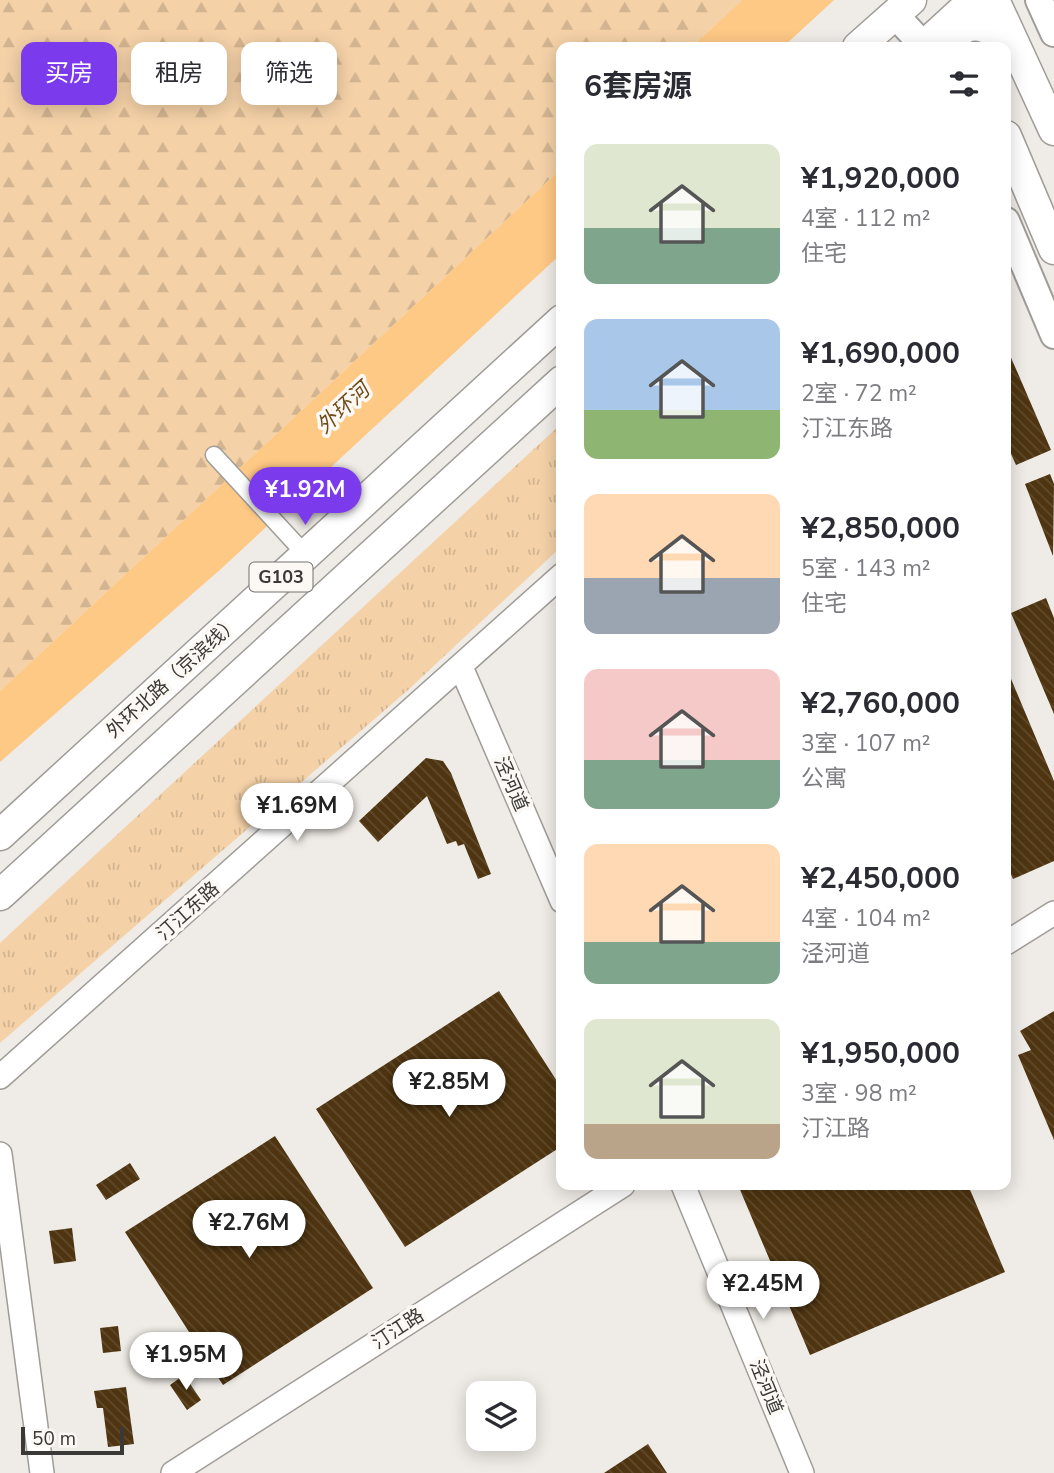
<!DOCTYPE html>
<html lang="zh">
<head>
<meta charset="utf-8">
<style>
	:root { --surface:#fff; --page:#f7f7f7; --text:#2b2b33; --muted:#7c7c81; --accent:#7c3aed }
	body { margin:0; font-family:"Nunito Sans","Noto Sans SC",sans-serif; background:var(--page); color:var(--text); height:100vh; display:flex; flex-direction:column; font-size:26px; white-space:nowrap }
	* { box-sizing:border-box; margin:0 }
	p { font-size:23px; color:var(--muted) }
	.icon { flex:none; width:38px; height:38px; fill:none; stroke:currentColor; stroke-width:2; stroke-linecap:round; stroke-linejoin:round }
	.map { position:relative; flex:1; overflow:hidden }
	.sheet { position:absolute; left:556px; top:42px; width:455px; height:1148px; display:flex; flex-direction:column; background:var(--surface); border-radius:14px; box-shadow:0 4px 18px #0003 }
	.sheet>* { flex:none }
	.banner { position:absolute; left:21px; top:42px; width:430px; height:63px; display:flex; gap:14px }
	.buttons { position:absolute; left:466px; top:1381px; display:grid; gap:14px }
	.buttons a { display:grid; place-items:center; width:70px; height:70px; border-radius:14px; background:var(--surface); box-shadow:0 4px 18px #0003; font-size:35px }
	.scale { position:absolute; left:21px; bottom:18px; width:103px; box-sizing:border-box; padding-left:7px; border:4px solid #3a3937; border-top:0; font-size:19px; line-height:24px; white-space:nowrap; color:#3a3937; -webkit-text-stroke:5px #fcf8f3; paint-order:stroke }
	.price { position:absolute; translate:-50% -60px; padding:0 16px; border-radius:24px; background:#fff; color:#222; font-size:23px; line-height:46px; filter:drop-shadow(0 2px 4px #0008) }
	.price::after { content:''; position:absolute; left:50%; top:42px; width:21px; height:16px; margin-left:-10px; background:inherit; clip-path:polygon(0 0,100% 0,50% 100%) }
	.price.selected { background:var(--accent); color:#fff }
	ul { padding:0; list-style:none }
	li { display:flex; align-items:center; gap:21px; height:175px; padding:0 28px }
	li span { display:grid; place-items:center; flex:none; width:196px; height:140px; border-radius:14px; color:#555 }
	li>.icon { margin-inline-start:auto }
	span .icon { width:84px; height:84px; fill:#fffc; stroke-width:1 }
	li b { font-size:30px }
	h2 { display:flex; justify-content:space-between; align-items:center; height:84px; padding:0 28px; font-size:30px }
	.tag { padding:0 24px; border-radius:14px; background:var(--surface); box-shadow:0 4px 18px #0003; font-size:24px; line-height:63px }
	.tag.selected { background:var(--accent); color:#fff }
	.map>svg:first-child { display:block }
</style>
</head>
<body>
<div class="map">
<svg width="1054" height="1473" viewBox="0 0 1054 1473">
	<defs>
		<pattern id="grass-tufts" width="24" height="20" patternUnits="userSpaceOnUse" patternTransform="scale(1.75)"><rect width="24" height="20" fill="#f4d1a7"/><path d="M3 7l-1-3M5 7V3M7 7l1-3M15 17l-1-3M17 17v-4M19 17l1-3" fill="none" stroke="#d2b490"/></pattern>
		<pattern id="forest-firs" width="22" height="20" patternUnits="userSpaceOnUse" patternTransform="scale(1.75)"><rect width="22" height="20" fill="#f4d1a7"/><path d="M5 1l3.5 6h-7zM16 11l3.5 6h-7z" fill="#d2b490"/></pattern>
		<pattern id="building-back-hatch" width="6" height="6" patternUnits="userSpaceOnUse" patternTransform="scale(1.75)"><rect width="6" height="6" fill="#4e3410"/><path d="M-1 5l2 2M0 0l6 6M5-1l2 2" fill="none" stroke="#604a2b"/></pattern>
	</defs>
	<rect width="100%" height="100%" fill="#efebe6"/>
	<!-- grass -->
	<path fill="url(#grass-tufts)" d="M562,423v123l-154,144 -408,353v-100z"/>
	<!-- forest -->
	<path fill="url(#forest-firs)" d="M0,0h742l-50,47h-130v121l-562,523z"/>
	<!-- water -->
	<path fill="#fec885" d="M742,0h92l-51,47h-91z
		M562,168v85l-340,315 -222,194v-71z"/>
	<!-- building -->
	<path fill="url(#building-back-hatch)" d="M1006,346l45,104 -35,15 -10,-22z
		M1050,474l4,10 -1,72 -28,-72z
		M1046,598l8,20v96l-43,-101z
		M1006,667l48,114v80l-41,18 -7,-15z
		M426,758l17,3 8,12 40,101 -13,5 -14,-35 -6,2 -2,-5 -9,3 -20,-48 -49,46 -19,-21z
		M499,991l63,98v57l-157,101 -89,-138z
		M1054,1011v129l-36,-85 13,-5 -11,-19z
		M275,1136l98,152 -150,97 -98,-153z
		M130,1163l10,16 -34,21 -10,-15z
		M738,1185h230l37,87 -195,83z
		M72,1228l4,33 -22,3 -5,-33z
		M118,1326l3,25 -18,2 -3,-25z
		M184,1375l17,25 -14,10 -17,-25z
		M126,1387l8,57 -26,3 -5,-39h-6l-3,-17z
		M648,1444l19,29h-63z"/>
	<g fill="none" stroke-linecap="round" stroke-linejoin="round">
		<defs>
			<path id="street" d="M214,455l92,100"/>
			<path id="secondary" d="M461,667l101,234
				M1006,943l48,-30
				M0,1077l562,-502
				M0,1154l42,319
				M683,1185l119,288
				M173,1473l450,-288"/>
			<path id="primary" d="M1039,0l15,33
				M895,15l30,32
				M1006,221l48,114"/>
			<path id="highway" d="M994,0l60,130
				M858,47l53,-47
				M923,47l51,-47
				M949,47c16,-37 47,-20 66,4
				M1006,136l48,113
				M0,835l562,-515
				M0,895l562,-514"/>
		</defs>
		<!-- street casing -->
		<use href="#street" stroke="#a09c98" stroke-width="19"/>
		<!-- secondary casing -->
		<use href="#secondary" stroke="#a09c98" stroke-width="26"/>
		<!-- primary casing -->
		<use href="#primary" stroke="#a09c98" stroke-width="30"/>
		<!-- highway casing -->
		<use href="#highway" stroke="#a09c98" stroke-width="33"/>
		<!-- street -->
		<use href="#street" stroke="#fff" stroke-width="16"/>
		<!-- secondary -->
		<use href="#secondary" stroke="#fff" stroke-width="23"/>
		<!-- primary -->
		<use href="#primary" stroke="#fff" stroke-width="26"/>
		<!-- highway -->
		<use href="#highway" stroke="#fff" stroke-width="30"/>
	</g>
	<g text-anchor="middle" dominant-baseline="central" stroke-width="7" stroke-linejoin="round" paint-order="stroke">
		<!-- shield labels -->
		<rect fill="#fcf8f3" stroke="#74726f" stroke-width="2" x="249.5" y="562.5" width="63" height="29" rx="5"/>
		<g font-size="18" font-weight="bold" fill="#3a3937">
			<text x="281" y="577">G103</text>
		</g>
		<!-- street labels -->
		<g font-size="19" fill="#3a3937" stroke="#fcf8f3">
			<text transform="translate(173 677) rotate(-42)">外环北路（京滨线）</text>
			<text transform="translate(511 784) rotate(67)">泾河道</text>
			<text transform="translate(188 911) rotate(-42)">汀江东路</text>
			<text transform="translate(398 1329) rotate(-33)">汀江路</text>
			<text transform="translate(766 1387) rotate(68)">泾河道</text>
		</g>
		<!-- water labels -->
		<g font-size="21" font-style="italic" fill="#6e4b19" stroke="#fcf8f3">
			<text transform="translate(343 408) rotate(-43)">外环河</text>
		</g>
	</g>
</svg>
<div class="buttons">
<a><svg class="icon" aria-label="layers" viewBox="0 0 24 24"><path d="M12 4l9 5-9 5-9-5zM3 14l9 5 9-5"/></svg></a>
</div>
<div class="scale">50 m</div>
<b class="price selected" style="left:305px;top:527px">¥1.92M</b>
<b class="price" style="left:297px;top:843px">¥1.69M</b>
<b class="price" style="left:449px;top:1119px">¥2.85M</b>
<b class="price" style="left:249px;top:1260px">¥2.76M</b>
<b class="price" style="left:763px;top:1321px">¥2.45M</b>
<b class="price" style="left:186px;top:1392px">¥1.95M</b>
<div class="banner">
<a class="tag selected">买房</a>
<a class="tag">租房</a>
<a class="tag">筛选</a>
</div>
<section class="sheet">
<h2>6套房源<svg class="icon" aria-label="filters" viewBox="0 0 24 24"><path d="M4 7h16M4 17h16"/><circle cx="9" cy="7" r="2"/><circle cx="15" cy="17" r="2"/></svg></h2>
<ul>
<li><span style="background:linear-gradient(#dfe7d0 60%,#7fa58c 0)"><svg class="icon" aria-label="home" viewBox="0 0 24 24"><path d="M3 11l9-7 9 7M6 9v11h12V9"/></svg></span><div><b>¥1,920,000</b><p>4室 · 112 m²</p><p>住宅</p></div></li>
<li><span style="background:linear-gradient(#a9c7e8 65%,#8fb573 0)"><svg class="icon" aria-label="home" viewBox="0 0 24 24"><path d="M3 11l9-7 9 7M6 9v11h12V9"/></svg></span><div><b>¥1,690,000</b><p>2室 · 72 m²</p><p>汀江东路</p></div></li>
<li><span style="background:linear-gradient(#ffd9b3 60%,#9aa5b1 0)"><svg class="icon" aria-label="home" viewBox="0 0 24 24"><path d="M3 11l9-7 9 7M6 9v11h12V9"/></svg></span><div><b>¥2,850,000</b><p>5室 · 143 m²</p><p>住宅</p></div></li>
<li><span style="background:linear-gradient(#f6c9c9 65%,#7fa58c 0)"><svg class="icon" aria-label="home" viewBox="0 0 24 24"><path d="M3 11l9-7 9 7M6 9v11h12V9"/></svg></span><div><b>¥2,760,000</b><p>3室 · 107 m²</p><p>公寓</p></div></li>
<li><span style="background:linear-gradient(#ffd9b3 70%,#7fa58c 0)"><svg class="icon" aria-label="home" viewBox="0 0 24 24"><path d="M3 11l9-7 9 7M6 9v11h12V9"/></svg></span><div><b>¥2,450,000</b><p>4室 · 104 m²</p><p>泾河道</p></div></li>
<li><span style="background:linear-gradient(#dfe7d0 75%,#b9a48a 0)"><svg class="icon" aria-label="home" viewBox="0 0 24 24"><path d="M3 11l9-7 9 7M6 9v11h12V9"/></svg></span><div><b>¥1,950,000</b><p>3室 · 98 m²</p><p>汀江路</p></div></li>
</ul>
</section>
</div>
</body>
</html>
